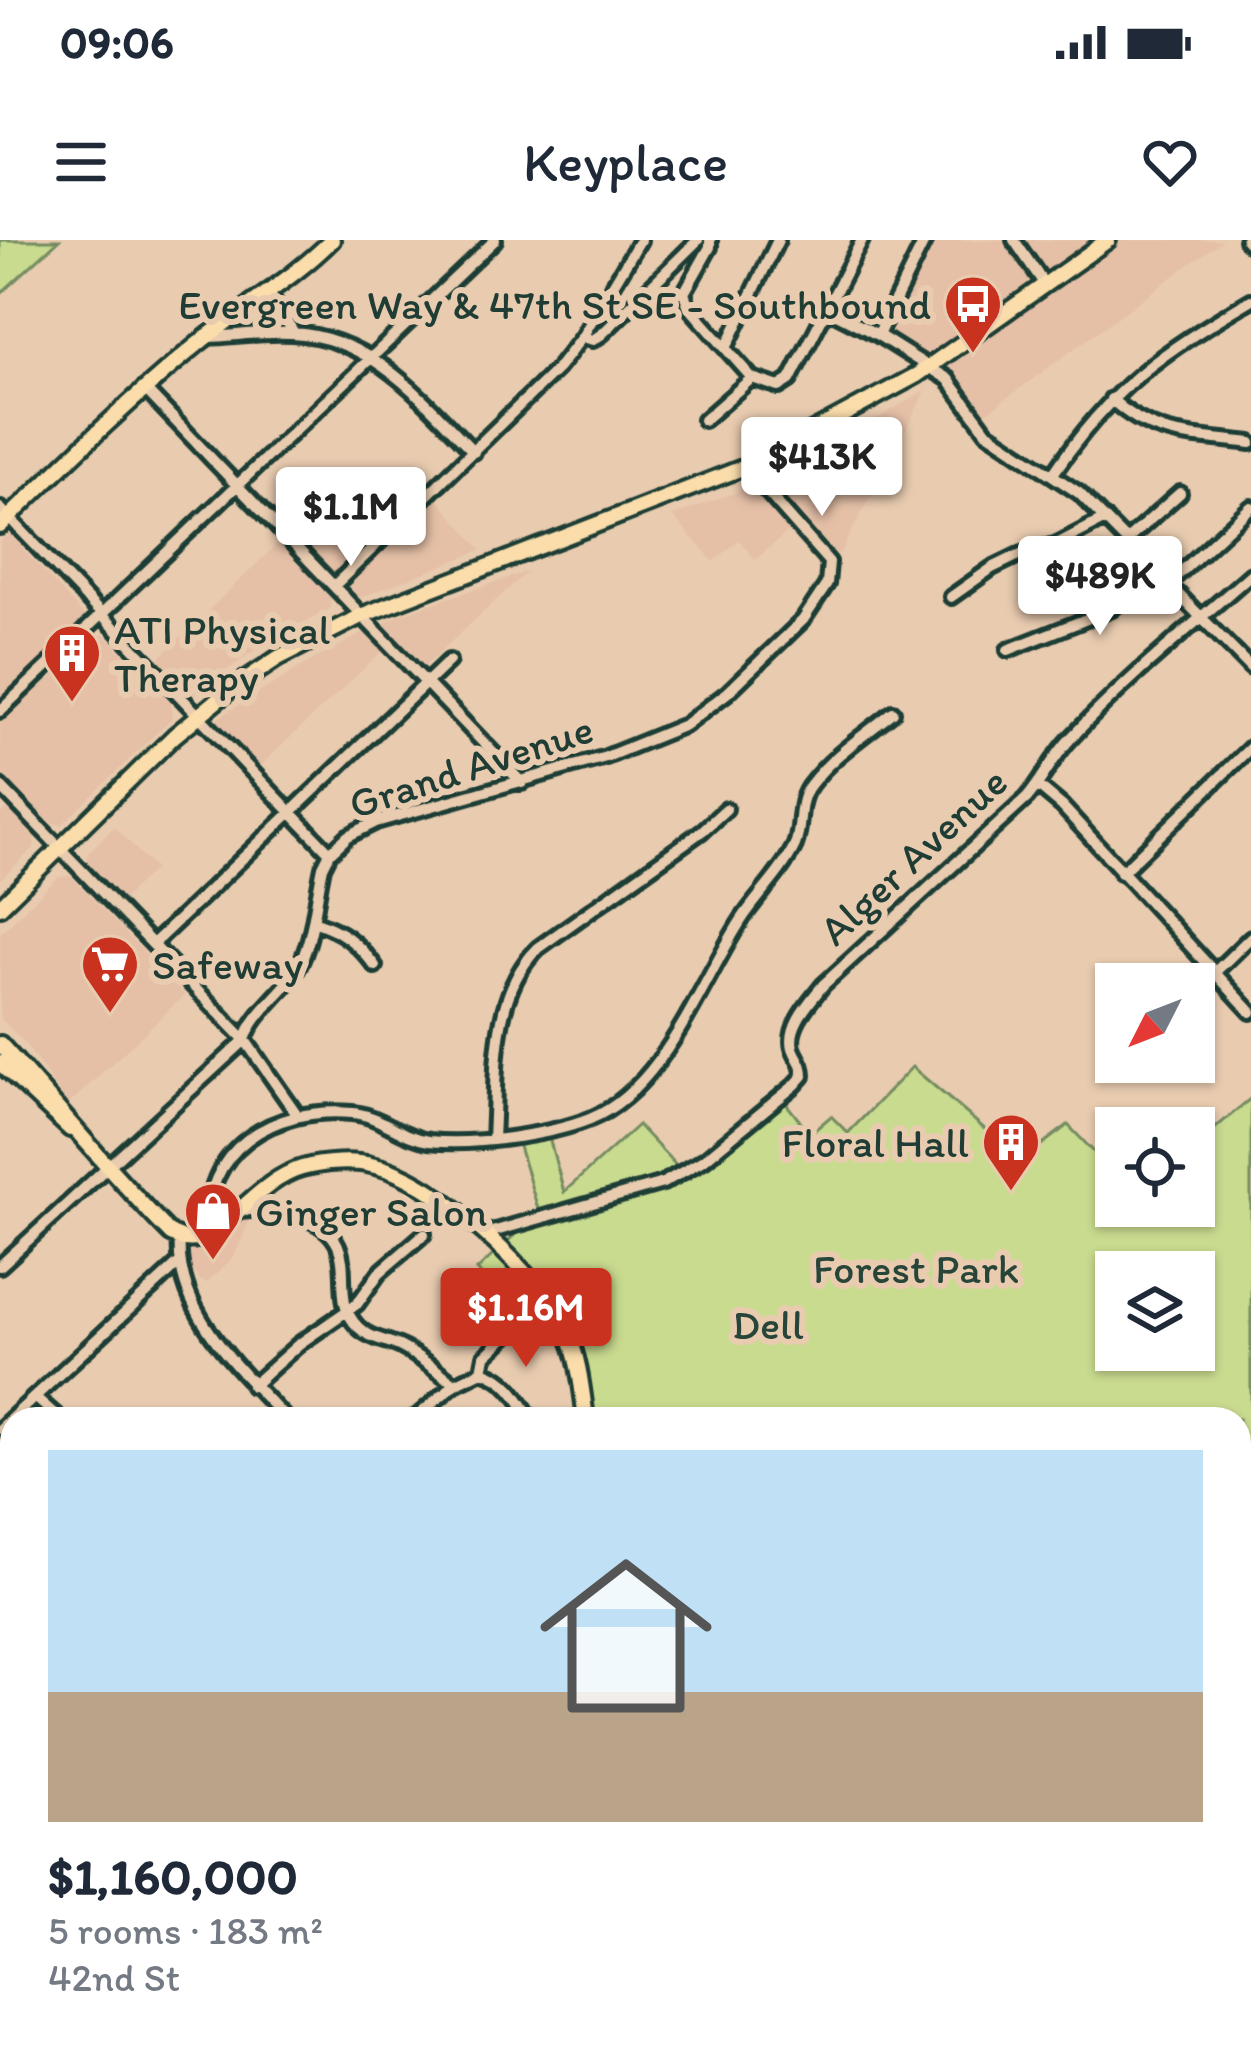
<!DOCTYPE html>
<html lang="en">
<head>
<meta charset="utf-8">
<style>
	:root { --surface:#fff; --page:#f6f6f7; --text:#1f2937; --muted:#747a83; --line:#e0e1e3; --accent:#c8321e }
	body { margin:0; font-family:Itim,sans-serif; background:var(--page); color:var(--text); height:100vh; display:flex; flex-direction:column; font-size:45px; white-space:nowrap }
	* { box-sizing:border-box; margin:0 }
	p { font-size:39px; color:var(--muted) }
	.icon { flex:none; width:66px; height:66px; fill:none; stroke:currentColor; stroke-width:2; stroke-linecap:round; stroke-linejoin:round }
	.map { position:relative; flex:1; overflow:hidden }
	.drawer { position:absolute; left:0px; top:1167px; width:1251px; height:663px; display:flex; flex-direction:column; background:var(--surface); border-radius:36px 36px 0 0; box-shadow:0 3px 9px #0004 }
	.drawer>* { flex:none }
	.needle { width:78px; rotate:228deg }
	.tools { position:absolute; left:1095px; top:723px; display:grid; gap:24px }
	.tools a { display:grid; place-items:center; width:120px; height:120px; border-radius:0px; background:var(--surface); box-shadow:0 3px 9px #0004; font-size:60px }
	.price { position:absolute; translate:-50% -102px; padding:0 27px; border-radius:12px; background:#fff; color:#222; font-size:39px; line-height:78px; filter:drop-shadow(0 3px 6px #0008) }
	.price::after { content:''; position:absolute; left:50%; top:72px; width:36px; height:27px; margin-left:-18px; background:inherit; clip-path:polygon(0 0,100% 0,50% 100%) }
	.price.active { background:var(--accent); color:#fff }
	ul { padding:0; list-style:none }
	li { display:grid; align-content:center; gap:24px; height:636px; padding:0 48px }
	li+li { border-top:3px solid var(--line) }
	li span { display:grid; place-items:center; height:372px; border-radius:0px; color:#555 }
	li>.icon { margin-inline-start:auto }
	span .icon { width:216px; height:216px; fill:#fffc; stroke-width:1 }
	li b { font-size:51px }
	.status { display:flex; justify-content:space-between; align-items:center; height:84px; padding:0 60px; background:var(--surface); direction:ltr }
	.status svg { height:33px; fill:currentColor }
	header { display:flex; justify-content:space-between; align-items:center; height:156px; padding:0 48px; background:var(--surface); font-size:54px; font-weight:600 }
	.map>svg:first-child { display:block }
</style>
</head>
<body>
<div class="status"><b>09:06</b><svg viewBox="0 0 49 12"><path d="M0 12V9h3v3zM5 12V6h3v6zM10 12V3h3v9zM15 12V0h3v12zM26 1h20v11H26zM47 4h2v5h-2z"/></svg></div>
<header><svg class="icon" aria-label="menu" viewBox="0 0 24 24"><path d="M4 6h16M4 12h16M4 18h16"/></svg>Keyplace<svg class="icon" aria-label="heart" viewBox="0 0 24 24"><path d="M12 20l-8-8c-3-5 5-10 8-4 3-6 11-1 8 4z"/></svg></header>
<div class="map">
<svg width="1251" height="1829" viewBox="0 0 1251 1829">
	<rect width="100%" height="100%" fill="#e9ccb0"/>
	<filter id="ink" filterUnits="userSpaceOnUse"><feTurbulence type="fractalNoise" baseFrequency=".00833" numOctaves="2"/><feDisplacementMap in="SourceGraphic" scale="24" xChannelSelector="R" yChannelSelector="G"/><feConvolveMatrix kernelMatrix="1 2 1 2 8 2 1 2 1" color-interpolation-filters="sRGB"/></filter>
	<g filter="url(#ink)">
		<!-- built -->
		<path fill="#e5c0a7" d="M921,0h302l-246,180 -29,-41 -70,-44z
			M927,149l-87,165 -12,-3 -26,-31 -47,40 -16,-20 -25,22 -42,-46 116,-44z
			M337,246l51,54 47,-44 47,54 -122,48 -70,-67z
			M10,294l76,84 -86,84v-161z
			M279,302l52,55 -1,12 -78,43 -55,42 -12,-2 -29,-31z
			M528,331l-117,108 -28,-28 -125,117 -45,-47 101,-62 87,-45z
			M104,394l67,68 1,16 -110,107 -13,-3 -49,-51v-48l98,-88z
			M10,567l25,26 -1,15 -34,32v-66z
			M114,586l41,43 -34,32 -36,-39 3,-9z
			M71,636l114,119 -117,110 -43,-61 -25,-26v-85l58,-56z
			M237,977h14l-17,40 -27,26 -7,-3 -16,-17 1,-8 22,-12z
			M0,1605l12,14v154l-12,11z"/>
		<!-- green -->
		<path fill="#c9db8f" stroke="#748c62" stroke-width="3" fill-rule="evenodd" d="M0,0h59l-59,54z
			M912,827l109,93 47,-35 48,50v31h78v-65h6l51,-43v948l-12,3v-630h-648l-5,-58 -4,-1 -43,-79 -29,25 -33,-36 62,-58 -22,-72 31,-6 16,58 74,-67 51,54 96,-77 25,32 21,-18 17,17zM1116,1032h78v78h-78z
			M223,1818h158l8,11h-159z
			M596,1818h614l-38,11h-580z"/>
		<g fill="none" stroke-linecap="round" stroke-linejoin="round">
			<!-- stream -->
			<path stroke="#6893a8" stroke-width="3" d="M1239,1554l12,-9
				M939,1829l9,-11"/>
			<defs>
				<path id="minor" d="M710,0v7l-26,46 5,14 63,71 27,9 11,-7 72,-140
					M1014,0l31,45
					M1246,0l5,5
					M269,53l25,40
					M827,69l51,26 70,44 39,53 92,61 172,175
					M878,95l47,-95
					M208,97c27,-1 56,-6 84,-4 80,4 130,66 182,119
					M582,97l11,3 9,-6 96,-94
					M727,106l51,-106
					M144,148l378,395
					M1111,159c46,42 82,36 140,44
					M704,180l48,-42
					M1053,234c60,-89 107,-120 198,-174
					M0,268l330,345
					M1127,300l53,-47
					M1168,344l83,-77
					M335,345l223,-217 24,-31 58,-97
					M951,357l41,-29 31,-15 32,-8 50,-26
					M1008,410l104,-41 44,-38
					M0,471l495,-471
					M1037,545l25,21 189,206
					M0,546l245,254 53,76
					M1121,633l130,-126
					M313,681c28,9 44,21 62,45
					M153,704l296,-283
					M1214,733l37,-36
					M493,898c4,-63 -3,-143 45,-190l164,-117 24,-22
					M241,971c24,-3 41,-2 64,7 64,25 19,75 53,109 12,12 29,13 43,20 19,10 37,24 54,37
					M208,994c-7,-85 66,-128 144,-121 28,2 49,24 77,28 43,5 121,-6 161,-22 74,-30 111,-137 152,-200 16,-24 41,-48 53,-74 8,-20 1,-43 16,-61 21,-28 55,-50 82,-72
					M485,994l178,-51 42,-24 90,-74 8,-9c0,-14 -6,-16 -10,-28 -6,-23 18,-47 30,-63l204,-187c16,-19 26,-41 44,-60 56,-60 119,-110 180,-164
					M180,998c-6,73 60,131 106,181
					M0,1026l245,-226c9,-30 43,-49 56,-78 13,-29 15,-64 22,-95l7,-14 18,-17 28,-14 230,-65 79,-32 42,-32 76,-73 24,-36 2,-22 -67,-76 -12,-21
					M482,1131c25,7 36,26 49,48
					M482,1131l3,-15 32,-30
					M252,1146l47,-42 58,-40 22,-31 45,-39
					M35,1157l25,22
					M414,1179l41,-35 27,-13
					M0,1189l178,-165
					M0,1227l12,13
					M5,1285l7,-4
					M0,1537l12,-10
					M0,1795l12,-11
					M95,1818l10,11
					M911,1829l7,-11"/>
				<path id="major" d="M0,286c65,-63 129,-126 199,-183 44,-36 93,-63 133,-103
					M0,667l174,-171 56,-46 48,-32 85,-43 387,-150 167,-90 191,-135
					M0,804c58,63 110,129 171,190 9,4 16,7 26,5 30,-8 64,-60 105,-71 22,-6 51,-8 73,-2 63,14 162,107 191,164 13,27 16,59 20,89
					M0,823l70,66
					M1239,1439l12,3"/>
			</defs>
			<!-- minor casing -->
			<use href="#minor" stroke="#1f3d34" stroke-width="20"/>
			<!-- major casing -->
			<use href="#major" stroke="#1f3d34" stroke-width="22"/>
			<!-- minor -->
			<use href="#minor" stroke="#e9ccb0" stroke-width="10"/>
			<!-- major -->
			<use href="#major" stroke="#faddab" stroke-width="14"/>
		</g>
	</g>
	<!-- icons -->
	<defs>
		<symbol id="bus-pin" viewBox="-11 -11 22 30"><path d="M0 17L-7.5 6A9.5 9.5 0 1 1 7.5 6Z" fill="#c8321e" stroke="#e9ccb0"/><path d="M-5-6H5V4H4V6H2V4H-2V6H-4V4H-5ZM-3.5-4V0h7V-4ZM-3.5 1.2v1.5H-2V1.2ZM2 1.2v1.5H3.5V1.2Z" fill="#fff"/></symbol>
		<symbol id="building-pin" viewBox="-11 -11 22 30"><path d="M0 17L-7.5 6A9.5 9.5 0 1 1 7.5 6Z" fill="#c8321e" stroke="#e9ccb0"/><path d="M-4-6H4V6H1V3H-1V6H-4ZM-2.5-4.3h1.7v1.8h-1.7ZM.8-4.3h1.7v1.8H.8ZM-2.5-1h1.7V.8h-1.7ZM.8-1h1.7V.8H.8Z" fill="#fff"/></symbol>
		<symbol id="supermarket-pin" viewBox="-11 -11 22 30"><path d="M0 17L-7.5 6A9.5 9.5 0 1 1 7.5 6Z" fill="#c8321e" stroke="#e9ccb0"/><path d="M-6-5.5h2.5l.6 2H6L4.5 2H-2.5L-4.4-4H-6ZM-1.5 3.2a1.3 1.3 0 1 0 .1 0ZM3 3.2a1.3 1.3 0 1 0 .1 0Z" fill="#fff"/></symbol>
		<symbol id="shop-pin" viewBox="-11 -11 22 30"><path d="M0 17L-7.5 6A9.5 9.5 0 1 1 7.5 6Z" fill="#c8321e" stroke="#e9ccb0"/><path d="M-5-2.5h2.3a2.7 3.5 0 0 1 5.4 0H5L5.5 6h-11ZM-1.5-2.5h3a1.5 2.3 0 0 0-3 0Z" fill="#fff"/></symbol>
	</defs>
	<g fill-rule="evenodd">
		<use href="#bus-pin" x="940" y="31" width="66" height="90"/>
		<use href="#building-pin" x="39" y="380" width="66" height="90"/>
		<use href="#supermarket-pin" x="77" y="691" width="66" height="90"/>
		<use href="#building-pin" x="978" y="869" width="66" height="90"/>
		<use href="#shop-pin" x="180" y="938" width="66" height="90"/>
	</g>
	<g text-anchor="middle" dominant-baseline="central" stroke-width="12" stroke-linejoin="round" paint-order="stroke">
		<!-- poi labels -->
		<g font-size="42" fill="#1f3d34" stroke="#e9ccb0" text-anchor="start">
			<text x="931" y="64" text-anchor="end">Evergreen Way &amp; 47th St SE - Southbound</text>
			<text x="114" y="389">ATI Physical<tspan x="114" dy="48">Therapy</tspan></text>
			<text x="152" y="724">Safeway</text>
			<text x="969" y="902" text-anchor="end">Floral Hall</text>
			<text x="255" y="971">Ginger Salon</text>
		</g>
		<!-- street labels -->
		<g font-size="42" fill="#1f3d34" stroke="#e9ccb0">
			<text transform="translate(471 526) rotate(-18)">Grand Avenue</text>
			<text transform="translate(913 616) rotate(-43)">Alger Avenue</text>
		</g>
		<!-- park labels -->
		<g font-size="42" fill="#284539" stroke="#e9ccb0">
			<text x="916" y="1028">Forest Park</text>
			<text x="768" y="1084">Dell</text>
		</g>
	</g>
</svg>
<div class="tools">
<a><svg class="needle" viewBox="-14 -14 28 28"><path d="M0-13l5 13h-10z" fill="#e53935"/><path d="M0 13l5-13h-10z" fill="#747a83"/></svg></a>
<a><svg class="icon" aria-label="locate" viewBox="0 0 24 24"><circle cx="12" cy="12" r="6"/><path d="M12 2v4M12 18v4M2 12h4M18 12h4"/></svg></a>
<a><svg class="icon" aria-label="layers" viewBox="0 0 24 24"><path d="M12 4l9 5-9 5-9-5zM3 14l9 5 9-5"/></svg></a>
</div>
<b class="price" style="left:822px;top:279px">$413K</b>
<b class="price" style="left:351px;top:329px">$1.1M</b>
<b class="price" style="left:1100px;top:398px">$489K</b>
<b class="price active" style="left:526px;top:1130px">$1.16M</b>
<section class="drawer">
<ul>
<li><span style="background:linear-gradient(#bfe0f5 65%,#b9a48a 0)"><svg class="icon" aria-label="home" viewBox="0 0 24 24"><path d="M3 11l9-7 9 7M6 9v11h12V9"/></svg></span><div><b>$1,160,000</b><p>5 rooms · 183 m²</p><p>42nd St</p></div></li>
</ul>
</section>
</div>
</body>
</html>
